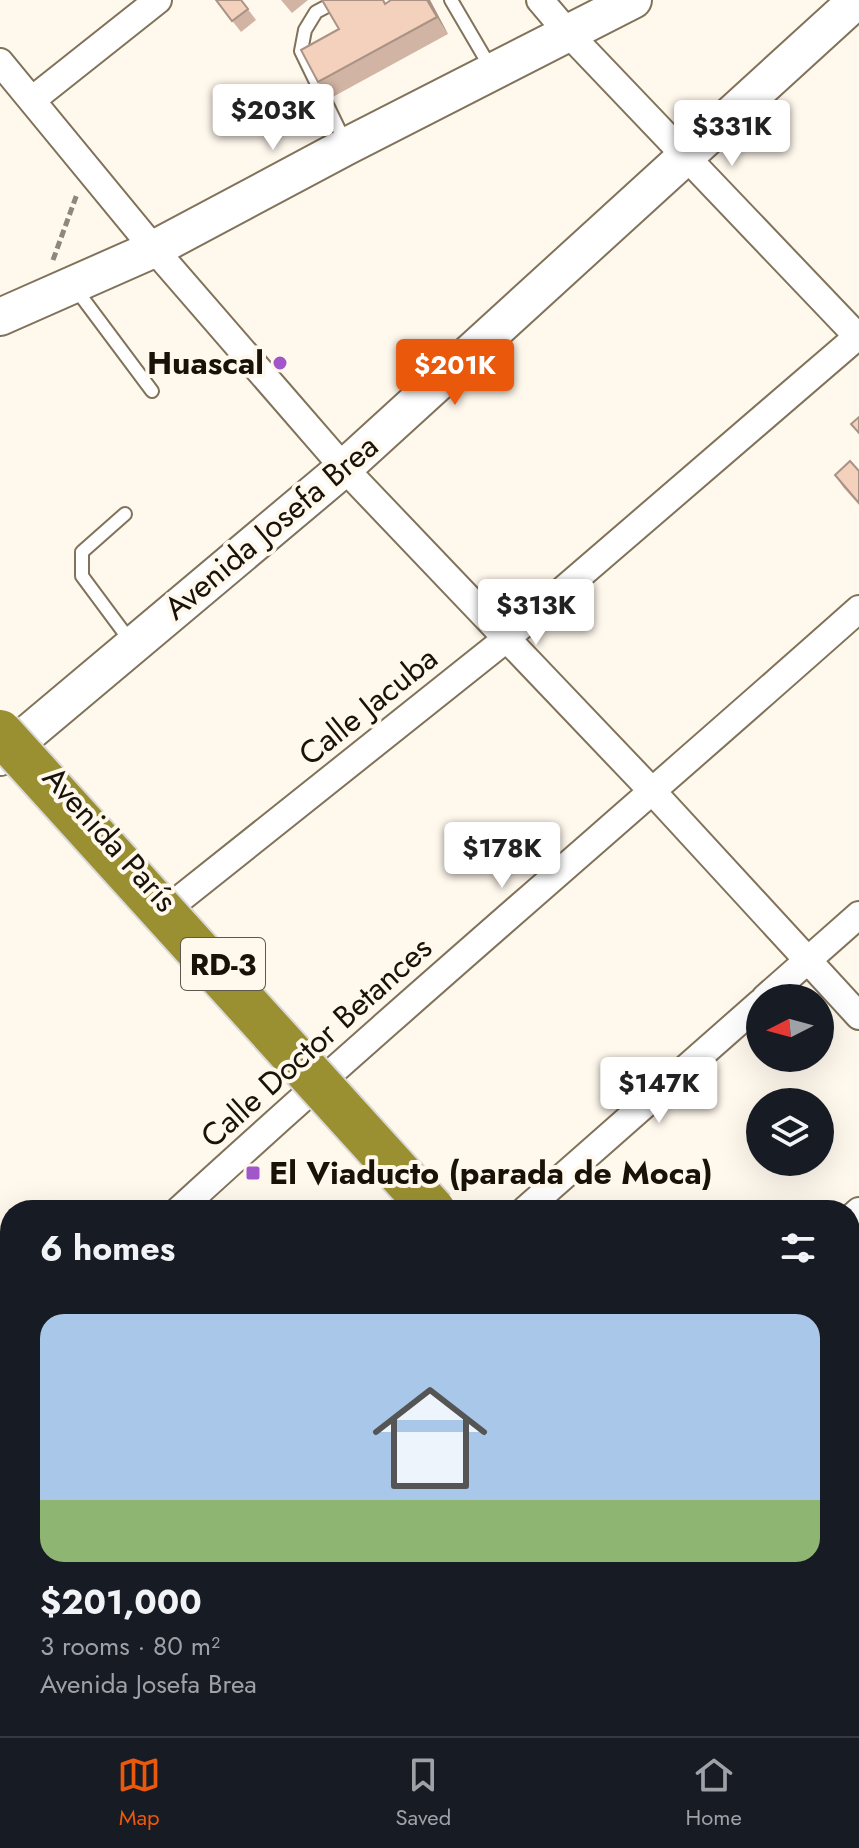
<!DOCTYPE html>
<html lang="en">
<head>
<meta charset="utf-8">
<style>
	:root { --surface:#171b24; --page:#242831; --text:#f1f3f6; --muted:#9ea1a6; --line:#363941; --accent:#ea580c }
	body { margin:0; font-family:Jost,sans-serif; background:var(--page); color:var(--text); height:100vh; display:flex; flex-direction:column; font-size:30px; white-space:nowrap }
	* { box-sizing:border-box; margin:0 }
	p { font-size:26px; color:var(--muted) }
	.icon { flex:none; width:44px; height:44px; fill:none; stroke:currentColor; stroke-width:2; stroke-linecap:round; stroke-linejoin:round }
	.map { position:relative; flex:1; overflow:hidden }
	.details { position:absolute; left:0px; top:1200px; width:860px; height:536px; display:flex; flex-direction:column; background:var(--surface); border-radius:32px 32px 0 0; box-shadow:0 8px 32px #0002 }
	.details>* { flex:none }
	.needle { width:52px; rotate:264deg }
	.fabs { position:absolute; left:746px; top:984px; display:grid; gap:16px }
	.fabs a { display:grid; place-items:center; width:88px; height:88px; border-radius:50%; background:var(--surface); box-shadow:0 8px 32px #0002; font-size:40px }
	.price { position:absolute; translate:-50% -68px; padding:0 18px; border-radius:8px; background:#fff; color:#222; font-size:26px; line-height:52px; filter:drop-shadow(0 2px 4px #0008) }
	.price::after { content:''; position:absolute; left:50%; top:48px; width:24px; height:18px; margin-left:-12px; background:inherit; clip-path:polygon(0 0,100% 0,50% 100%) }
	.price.current { background:var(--accent); color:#fff }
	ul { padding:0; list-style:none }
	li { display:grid; align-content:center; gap:16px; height:424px; padding:0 40px }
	li span { display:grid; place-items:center; height:248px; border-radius:24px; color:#555 }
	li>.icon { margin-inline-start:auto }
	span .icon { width:144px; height:144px; fill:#fffc; stroke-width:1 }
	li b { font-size:34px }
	h2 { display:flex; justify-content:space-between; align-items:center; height:96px; padding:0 40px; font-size:34px }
	.menu { display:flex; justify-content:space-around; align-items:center; height:112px; border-top:2px solid var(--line); background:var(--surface); font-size:22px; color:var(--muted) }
	.menu a { display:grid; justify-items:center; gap:4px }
	.menu .current { color:var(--accent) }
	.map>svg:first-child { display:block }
</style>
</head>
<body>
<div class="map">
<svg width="859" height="1736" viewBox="0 0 859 1736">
	<rect width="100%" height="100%" fill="#fff8ed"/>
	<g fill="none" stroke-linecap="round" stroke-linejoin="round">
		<defs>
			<path id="service" d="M339,0l-23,12 -11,18 -4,21 44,91
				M451,0l41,70
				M75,288l77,103
				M125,514l-43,38v24l49,66"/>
			<path id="minor" d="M540,0l28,33 291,305
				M0,62l154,187 190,219 309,324 206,224
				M32,100l126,-100
				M171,906l335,-267 352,-303
				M765,998l94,-83
				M179,1210c223,-204 454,-400 680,-601
				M525,1210l235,-207
				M850,1219l9,-8
				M0,1374l10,-9"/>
			<path id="secondary" d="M0,317l154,-68 193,-103 286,-146
				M0,757l344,-289 513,-468"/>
			<path id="primary" d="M0,1430l10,10
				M274,1726l9,10"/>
			<path id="motorway" d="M0,1461l10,11
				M850,1666l9,10
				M237,1726l9,10"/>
		</defs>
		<!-- service casing -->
		<use href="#service" stroke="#81725a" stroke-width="16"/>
		<!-- minor casing -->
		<use href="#minor" stroke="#81725a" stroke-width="30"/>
		<!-- secondary casing -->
		<use href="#secondary" stroke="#81725a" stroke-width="40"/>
		<!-- primary casing -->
		<use href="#primary" stroke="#dad9d8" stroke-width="46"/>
		<!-- motorway casing -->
		<use href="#motorway" stroke="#dad9d8" stroke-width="48"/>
		<!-- path -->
		<path stroke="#8e877d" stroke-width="5" stroke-dasharray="8 4" stroke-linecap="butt" d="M53,260l24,-66"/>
		<!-- service -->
		<use href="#service" stroke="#fff" stroke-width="12"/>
		<!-- minor -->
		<use href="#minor" stroke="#fff" stroke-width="26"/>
		<!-- secondary -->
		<use href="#secondary" stroke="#fff" stroke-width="36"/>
		<!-- primary -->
		<use href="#primary" stroke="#c2bc83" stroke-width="42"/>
		<!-- motorway -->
		<use href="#motorway" stroke="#9a9031" stroke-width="44"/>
		<defs>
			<path id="motorway-bridge" d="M0,732l433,478"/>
		</defs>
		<!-- motorway-bridge casing -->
		<use href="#motorway-bridge" stroke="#dad9d8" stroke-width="48" stroke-linecap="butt"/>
		<!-- motorway-bridge -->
		<use href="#motorway-bridge" stroke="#9a9031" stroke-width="44"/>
	</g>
	<!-- wall -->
	<path fill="#d1b4a3" d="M216,0h25l15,20 -15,12z
		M281,0h27l-16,13z
		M430,0l18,34 -119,65 -11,-17 69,-80z
		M859,471v34l-16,-18 -8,-12z
		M859,1268v150l-9,-10v-139z
		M850,1424l9,1v60l-9,2z
		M859,1508v63l-9,2v-63z"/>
	<!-- shaded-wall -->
	<path fill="#aa9284" d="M427,0h3l18,34 -11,-17z"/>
	<!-- building -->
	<path fill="#f3d1bd" stroke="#aa9284" stroke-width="2" d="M216,0h25l7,9 -16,12z
		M322,0h61l2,4 6,-4h36l10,17 -119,65 -17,-32 38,-21z
		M859,417v16l-8,-9z
		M850,461l9,10v32l-24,-28z
		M855,1264l4,4v145l-9,-10v-134z
		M857,1422l2,9v29l-9,2v-38z
		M859,1508v39l-9,1v-38z"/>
	<!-- markers -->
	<g fill="#a156c9" stroke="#fff8ed" stroke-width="3">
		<circle cx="280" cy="363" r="8"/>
		<rect x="245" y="1165" width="16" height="16" rx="4"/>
	</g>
	<g text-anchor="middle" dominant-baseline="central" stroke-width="8" stroke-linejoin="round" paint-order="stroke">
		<!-- shield labels -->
		<rect fill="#fff8ed" stroke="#5d574d" stroke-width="2" x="181" y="938" width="84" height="52" rx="6"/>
		<g font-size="30" font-weight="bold" fill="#181209">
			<text x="223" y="964">RD-3</text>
		</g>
		<!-- poi labels -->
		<g font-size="32" font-weight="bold" fill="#181209" stroke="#fff8ed" text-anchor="end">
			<text x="264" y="363">Huascal</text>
			<text x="269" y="1173" text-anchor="start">El Viaducto (parada de Moca)</text>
		</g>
		<!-- street labels -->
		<g font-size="32" fill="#181209" stroke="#fff8ed">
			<text transform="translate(271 527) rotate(-40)">Avenida Josefa Brea</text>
			<text transform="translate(368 706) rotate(-39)">Calle Jacuba</text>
			<text transform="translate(110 839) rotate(48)">Avenida París</text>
			<text transform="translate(316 1042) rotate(-42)">Calle Doctor Betances</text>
		</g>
	</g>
</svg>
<div class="fabs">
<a><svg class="needle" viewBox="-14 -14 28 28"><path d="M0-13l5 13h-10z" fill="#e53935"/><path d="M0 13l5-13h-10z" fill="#9ea1a6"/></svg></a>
<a><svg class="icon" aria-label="layers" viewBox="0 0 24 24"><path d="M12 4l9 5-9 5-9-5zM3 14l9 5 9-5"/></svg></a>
</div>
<b class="price" style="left:273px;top:152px">$203K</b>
<b class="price" style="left:732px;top:168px">$331K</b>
<b class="price current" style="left:455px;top:407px">$201K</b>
<b class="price" style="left:536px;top:647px">$313K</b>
<b class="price" style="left:502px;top:890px">$178K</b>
<b class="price" style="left:659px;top:1125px">$147K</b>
<section class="details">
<h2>6 homes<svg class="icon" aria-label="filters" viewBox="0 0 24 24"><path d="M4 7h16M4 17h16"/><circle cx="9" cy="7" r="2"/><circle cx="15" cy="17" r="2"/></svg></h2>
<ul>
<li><span style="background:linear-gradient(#a9c7e8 75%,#8fb573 0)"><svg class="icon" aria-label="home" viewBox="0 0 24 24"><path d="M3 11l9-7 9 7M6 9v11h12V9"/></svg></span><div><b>$201,000</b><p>3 rooms · 80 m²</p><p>Avenida Josefa Brea</p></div></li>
</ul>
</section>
</div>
<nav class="menu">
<a class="current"><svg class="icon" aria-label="map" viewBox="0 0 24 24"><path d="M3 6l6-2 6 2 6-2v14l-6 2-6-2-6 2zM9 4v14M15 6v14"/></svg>Map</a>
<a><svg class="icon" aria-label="saved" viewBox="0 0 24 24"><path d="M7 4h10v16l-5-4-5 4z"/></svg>Saved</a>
<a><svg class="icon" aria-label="home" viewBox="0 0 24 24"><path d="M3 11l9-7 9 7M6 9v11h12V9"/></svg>Home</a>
</nav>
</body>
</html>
